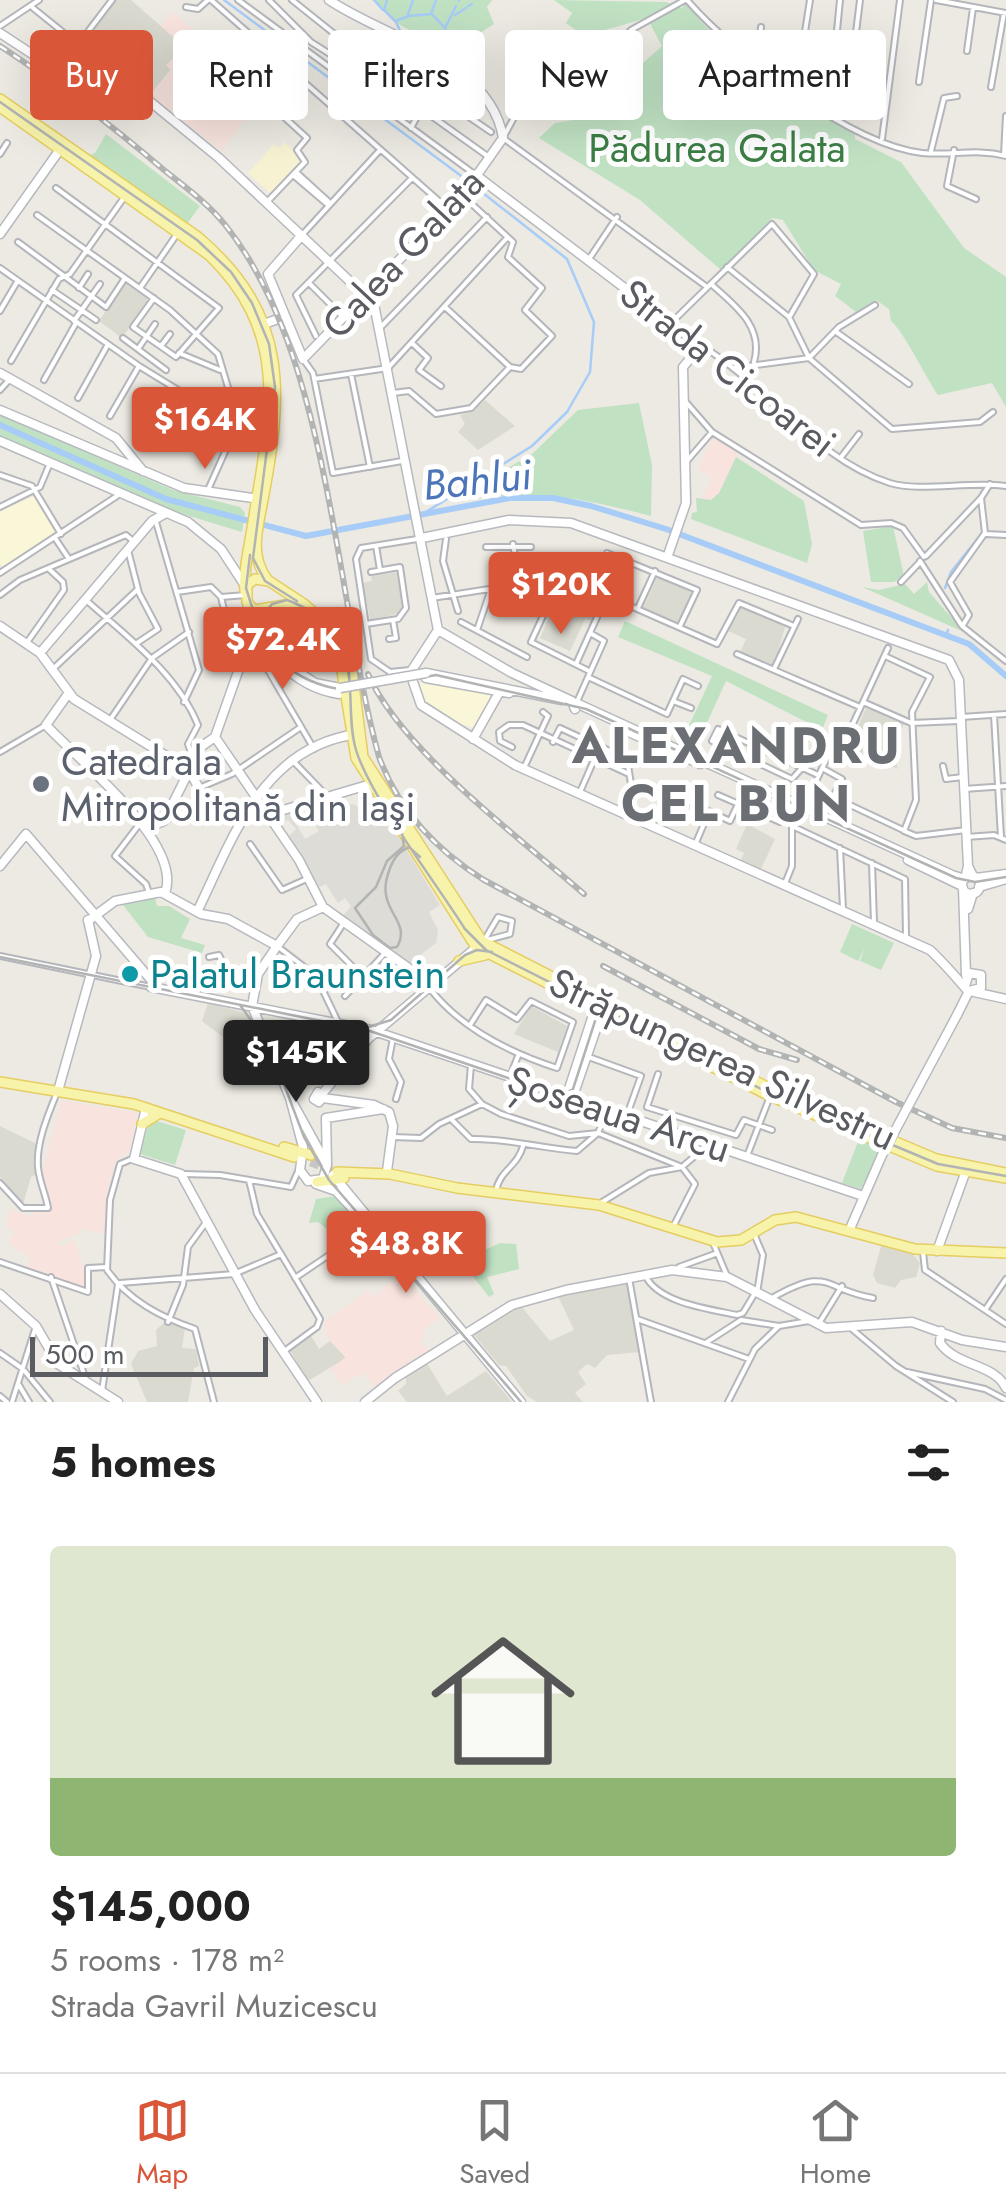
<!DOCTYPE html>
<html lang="en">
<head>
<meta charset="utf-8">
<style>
	:root { --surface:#fff; --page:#f2f2f2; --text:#222; --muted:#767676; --line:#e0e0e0; --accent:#da5639 }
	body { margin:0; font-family:Jost,sans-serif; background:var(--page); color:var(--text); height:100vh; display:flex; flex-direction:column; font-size:38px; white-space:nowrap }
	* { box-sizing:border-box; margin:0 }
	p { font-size:32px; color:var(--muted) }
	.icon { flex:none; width:55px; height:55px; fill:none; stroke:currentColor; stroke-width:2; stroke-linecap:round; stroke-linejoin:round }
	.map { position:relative; height:1402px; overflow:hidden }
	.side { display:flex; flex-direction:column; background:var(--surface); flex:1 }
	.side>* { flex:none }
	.guide { position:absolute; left:30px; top:30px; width:948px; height:90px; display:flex; gap:20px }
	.scale { position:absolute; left:30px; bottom:25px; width:238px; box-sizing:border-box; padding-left:10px; border:5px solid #5a5c61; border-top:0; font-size:28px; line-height:35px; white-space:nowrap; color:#5a5c61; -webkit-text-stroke:8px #fff; paint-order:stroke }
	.price { position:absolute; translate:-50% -85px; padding:0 22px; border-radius:10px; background:var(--accent); color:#fff; font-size:32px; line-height:65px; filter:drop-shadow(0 2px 5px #0008) }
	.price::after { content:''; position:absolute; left:50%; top:60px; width:30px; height:22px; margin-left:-15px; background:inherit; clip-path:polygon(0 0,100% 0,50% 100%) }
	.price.on { background:#222; color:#fff }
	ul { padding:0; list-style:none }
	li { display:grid; align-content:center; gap:20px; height:530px; padding:0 50px }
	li+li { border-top:2px solid var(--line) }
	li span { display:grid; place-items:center; height:310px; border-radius:10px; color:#555 }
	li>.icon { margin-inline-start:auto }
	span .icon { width:180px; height:180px; fill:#fffc; stroke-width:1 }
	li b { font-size:42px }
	h2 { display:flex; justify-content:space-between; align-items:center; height:120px; padding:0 50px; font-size:42px }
	.chip { padding:0 35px; border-radius:10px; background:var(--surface); box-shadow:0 10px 40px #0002; font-size:35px; line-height:90px }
	.chip.on { background:var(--accent); color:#fff }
	.menu { display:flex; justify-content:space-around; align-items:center; height:140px; border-top:2px solid var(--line); background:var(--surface); font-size:28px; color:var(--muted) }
	.menu a { display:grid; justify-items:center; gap:5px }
	.menu .on { color:var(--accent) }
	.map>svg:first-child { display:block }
</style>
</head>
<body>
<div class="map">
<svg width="1006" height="1402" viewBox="0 0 1006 1402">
	<rect width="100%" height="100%" fill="#eceae2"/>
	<!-- commercial -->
	<path fill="#faf6d8" d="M34,496l23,38 -52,34 -5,-3v-54z
		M435,681l55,14 1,7 -14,27 -17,-5 -40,-26 -3,-15z"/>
	<!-- industrial -->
	<path fill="#dddcd6" d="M341,796l2,7 13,2 12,18 16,-10 56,92 -11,7 9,18 -2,13 -29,22 -66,-46 10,-13 -6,-8 -7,5 -12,-19 -9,4 -30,-50 9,-9 -8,-9 -11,5 -5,-7 15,-8 18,29 14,-8 -16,-25z"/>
	<!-- education -->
	<path fill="#dbdad0" d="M115,0h16l54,47 -18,18 4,4 -21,26 -68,-52z
		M126,281l21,15v6l-25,36 -23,-17z
		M485,400l30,26 -37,24 -20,-18 7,-8 -5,-9 12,-3z
		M399,572l4,40 -32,9 -9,-38 10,-2 -1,-5z
		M658,575l35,16 -16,33 -34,-16z
		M564,582l39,17 -10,22 -8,-2 -15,32 -30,-13z
		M740,604l45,23 -11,39 -34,-13 6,-14 -18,-8z
		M866,708l38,16 -8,18 1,27 -48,-22z
		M747,824l28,15 -15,32 -20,-9 4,-9 -8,-4z
		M208,1003l38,10 20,33 2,13 -6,4 -24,-25 -6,6 -30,-23z
		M531,1006l36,20 -9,26 -44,-18z
		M0,1126l41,20 -4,28 -6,3 -8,27 -23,-27z
		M882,1243l30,10 8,10 -4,14 -15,3 -6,8 -18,-5 -4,-8z
		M629,1281l12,71 -34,3 -12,13 -8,-4 -9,8 8,12 -11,9 8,9h-46l-10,-6 -21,-30 -7,-1 -26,-31 48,-28 29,35 24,-11 -17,-36z
		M165,1322l20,6 -3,20 14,1 3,17 -5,2 -6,34h-41l-16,-38 7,-13 19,-5 -1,-16z
		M310,1334l9,15 11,-8 16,17 -38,23 -18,-31z
		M426,1362l21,34 39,-25 26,31h-105l-9,-11 8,-7v-8z"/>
	<!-- medical -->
	<path fill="#f8e3de" d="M173,12l90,80 -41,59 -72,-56 21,-25 -5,-5 19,-18 -24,-21z
		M713,436l26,15 -20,43 -8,6 -9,-1 10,-22 -14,-7z
		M62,1100l76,13 -9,40 -12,6 -7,19 -4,57 -25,-7 -1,5 -24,10 5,3 13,-7 15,46 -9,3 -55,-19 5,-11 -22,-15 7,-11 -9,-7 4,-16 22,8 2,-5 18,-1 -10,-39z
		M401,1273l39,45 -18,13 4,5 -6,5 9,10 -21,10 2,4 -36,23 -10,-16 -22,13 -11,-16 15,-12 -16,-16 -7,-18 45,-33 6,7z"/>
	<!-- green -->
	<path fill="#c0e2c3" d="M373,0h119l-5,7 7,17 -22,14 -18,-6 -9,19 -13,-1 1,-8 -33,-17z
		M554,0l112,2 16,6 4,-5c40,56 112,91 169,128v8l46,23 63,86 42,29v130l-14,-24 -54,12c-13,-19 -34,-63 -47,-74l-2,-12 -13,-9 -20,12 -21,-16 6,-12 -27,-14 -31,-50 -11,-2 -51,52 -81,-70 -101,-62 16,-15 18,-3 21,-27 11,4 57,-51 -15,-28 -63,18 -18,-13 6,-10z
		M106,134l94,72 -14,19 -98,-69 7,-3z
		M639,403l13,62 -1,51c-75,-19 -112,-27 -190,-15l-2,-5 73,-42 46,-44z
		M0,414l173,76 67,17 5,6 -3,19 -76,-23 -166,-73z
		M736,457l68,44 8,43 -5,19 -116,-44 1,-6 5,-1 -1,-14 15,2 8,-7z
		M893,526l11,50 -10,6h-23l-8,-51z
		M927,582l2,10 35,40 -102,-45 17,3 26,-6 9,10z
		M625,621l203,94 -6,15 -96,-49 -31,68 -14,-6 31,-67 -94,-39z
		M155,897l2,9h12l21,13 -9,19 24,7 -3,8 -54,-16 -25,-32z
		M852,924l42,19 -13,27 -21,-9 5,-13 -7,13 -18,-9z
		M150,1119l36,11 -11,35 -35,-11z
		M859,1139l22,9 -20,41 -19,-6z
		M335,1196l34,39 -10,4 -20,-22 -12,12 -9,-7 -9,1 7,-24z
		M500,1243l16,1 3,25 -32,8 7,17 -5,3 -28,-36z"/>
	<!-- sand -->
	<path fill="#f6f2d2" d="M284,142l20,17 -33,35 -23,-21 26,-29 5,4z"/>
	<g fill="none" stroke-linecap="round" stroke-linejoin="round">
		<!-- stream -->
		<path stroke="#a6ccf7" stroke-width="2.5" d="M224,0l244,181
			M374,0l9,10
			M387,0l-3,10 11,11 12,-4 6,-17
			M459,1v-1
			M468,6l4,-2
			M433,15l11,12
			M455,15l11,-7
			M408,16l23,-2 5,-14
			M396,22l6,13
			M442,50l6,-12 -3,-10 11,-22
			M457,67l16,10
			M426,512l106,-66 35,-34 23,-40 4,-50 -27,-63 -93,-73
			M945,588l6,-16 31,-39
			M946,635l2,-5"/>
		<!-- river -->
		<path stroke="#a6ccf7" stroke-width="6" d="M0,425l166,74 140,37 204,-38h43l38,8 75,23 303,115 37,32"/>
		<!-- primary-tunnel -->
		<path stroke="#c8c6c2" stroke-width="9" stroke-dasharray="9 4.5" stroke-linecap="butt" d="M298,1157l39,15"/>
		<defs>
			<path id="street" d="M211,0l237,209
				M238,0l239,176
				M269,0l42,42 110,70
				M292,0l40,32 103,53
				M685,0l-54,30 -39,44 -37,-7 -29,28 -23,43 204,149
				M687,0c47,54 162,144 235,153 29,3 54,-5 84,3
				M840,0l-6,61 13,6 5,-2 8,-65
				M936,0l70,13
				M186,7l12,2 10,-9
				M33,8l77,62
				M0,26l39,-26
				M802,51l8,-51
				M967,51l6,-43
				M757,64l4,-37
				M58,71l54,-71
				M919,82l12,-82
				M991,87l13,-74
				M365,94l34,-55
				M447,102l44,30
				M256,106h16l35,32 -10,12 8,12 -38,40
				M430,115l56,40
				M411,128l34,-64
				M882,139l18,-139
				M954,150l-7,36 29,13
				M931,151l13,-53 13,-2
				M0,154l7,-11
				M1004,155l2,-39
				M296,172l34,31
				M293,175l34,29
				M56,188l163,120 -43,49 -43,-30 21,-29
				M462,195l51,47 -5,15 34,31 -17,22 27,26 -31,33 -11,-2
				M37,215l133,95 48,44 12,40 3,40 -26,58
				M302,235l78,-85
				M18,242l88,65 19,-29
				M589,259l28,-42
				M727,267l62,50 20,41 83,71 88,-7 13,-10
				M0,268l139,98 91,56
				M309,283l34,34
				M711,284c25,22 53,43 43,78
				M79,288l9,-14
				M140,288l37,-54
				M52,290l44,30
				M0,311l17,-29
				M74,321l26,-37
				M672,322l100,-98 42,50 -24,42
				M380,328l107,-111
				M835,331l74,53
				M316,336l-20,-41 116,-117
				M123,338l43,32
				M412,343l16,15 -9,12 22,16
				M161,346l9,-12
				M702,346c64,39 114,114 188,137 29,9 81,-2 116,3
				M138,349l17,-25
				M179,353l41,17
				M809,358l30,-31 36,-22
				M303,359l10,14 20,100 69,-12
				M11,361l48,-82 11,-5 53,-75
				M733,368l76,-10
				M351,374l19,93
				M314,379l74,-11 118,-129
				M44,380l32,-57
				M0,390l10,-11
				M393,393l16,-2 27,23 35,-6 39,-41 -65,-60
				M78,398l29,-52
				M685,401l27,31 149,93 30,-2 12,5 21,29
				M110,416l29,-50
				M232,428l30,17
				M142,434l28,-47
				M189,439l-7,-3 19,-32
				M842,456l17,-22
				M687,461l25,-29
				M0,475l32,11 29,48
				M0,507l40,-20 10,-24
				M156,522l43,148 -15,32
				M985,533l-4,-35 9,-14
				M986,534l20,1
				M55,538l14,21
				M446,539l-3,22 15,50
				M376,546l4,24
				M486,547h45
				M128,550l11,43 19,36 -21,14
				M926,556l55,-58
				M920,561l42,65 44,35
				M516,562l43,20 3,-6 155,68 22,-41 55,23
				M0,573l120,-79
				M901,582l18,-19
				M558,583l-27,59 58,29
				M590,587l17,-34 90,37 -17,36
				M177,592l34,-5 10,10 25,-2
				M0,595l20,-15 106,-45 7,6
				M221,597l17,72
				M432,598l70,-11 14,-25 -3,-18
				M86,600c40,36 91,73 112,125l-10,19 3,9
				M638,608l17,-37
				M461,622l66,35
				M366,624l32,-5 8,-11 -6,-41 -29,5
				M963,625l6,-10 -19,-33 35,-49
				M477,630l14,-41
				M389,639l7,-1 -3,-18
				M28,641l36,-51 -1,-8 -14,-13
				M251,641l63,108
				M737,654l123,53
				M885,656l45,21 -18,35 4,88 -12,31 12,5 50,-6
				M576,664l31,-69
				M54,668l83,-78
				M774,669l24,-50
				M410,670l-20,2 -19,-13 -15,-100 5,-11 56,-9
				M588,677l79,37 16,-35 15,7
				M673,701l18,7
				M863,702l48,21 48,-2
				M576,704l28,-63 -14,-8
				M994,715l7,122
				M961,717l45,-3
				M110,720l42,-62 37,-26
				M553,742l7,-14 67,31 4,25 -7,15
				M512,747l-12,-6 -1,-9 10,-7h14l106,49
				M0,752l46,-27
				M293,761l35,36
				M943,766l3,13 17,-2
				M802,768l-10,11 -80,-38 6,-12 100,46
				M822,768l20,11 -9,18 70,33
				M523,770l25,-54 -5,-4
				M694,785l-5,17 41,19 8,-17
				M199,788l33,-14 69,-47
				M964,789l42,-3
				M580,792l14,-32
				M718,795l62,27 12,-16
				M802,811l32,-68 11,-2 43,-93
				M168,819l37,-17
				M141,822l-26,34 31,28 3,9
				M966,837l28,-2 12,5
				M250,844l32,46 27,-12
				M695,845l14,-33
				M840,848l3,61
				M872,863l2,60
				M784,886l8,-20v-40l113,53 1,57
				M343,924l-13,20 33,33
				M485,939l13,-22 14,4 -2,13 -23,6
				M277,946l39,30 23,48
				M0,956l151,31
				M209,957l10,-2 6,12 19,11 14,-2
				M431,990c31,39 80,63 126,78l16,-46 -42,-21 -14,18 -31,-19 -16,25
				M345,996l41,-44
				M393,1038l-4,21 12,23 -5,17
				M273,1052l20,-4 31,18 8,-13 -23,-12 -8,12
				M586,1056l55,20 -14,39
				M471,1065l-2,24 13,15 19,10 68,22 29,-3 84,34
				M511,1074l7,-18
				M658,1074l-11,33 89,28 8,-15 28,10
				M451,1119l20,20c35,-1 69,9 106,12l21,-18 9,-22
				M392,1137l29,1 18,-14 43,-20
				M747,1156l22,-57
				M132,1159l-12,5 -10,36 -3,70c22,31 54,47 88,59l19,73
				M184,1174l36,1 71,12 9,-20
				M249,1180l8,34 63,105 -3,8 -34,25
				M0,1183l23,25h25c-2,-13 -9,-27 -10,-41 -2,-23 9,-50 18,-72
				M496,1191c3,-20 22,-25 27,-45
				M599,1204l50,-31 33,-6 27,-23
				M673,1227l22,-43 -13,-17
				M755,1236l8,19 -6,38
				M393,1243l18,-12 46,-14
				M714,1245l13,31
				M923,1252l2,18 81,54
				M0,1262l88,30v-24l19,-1
				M679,1267l36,-13
				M645,1275c13,28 64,34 92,40l6,-2 12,-20
				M51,1277l35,103
				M295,1278l46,-31 35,-14
				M629,1278l22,124
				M120,1283l114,-9 47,-20
				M772,1298c58,-33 50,-9 101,0
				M985,1310l21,-31
				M637,1319l112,40
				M168,1322l15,-37 5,-38 19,-26
				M818,1325l24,-39
				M852,1329l44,37 57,36
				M707,1342l34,-22 38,6 30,-5
				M0,1353l23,16 27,33
				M907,1372l78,17 21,11
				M19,1385l10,17
				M102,1391l16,-107
				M0,1396l7,6
				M12,1402l24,-76
				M728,1402l27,-53 24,-23"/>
			<path id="secondary" d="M0,33l58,38 56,1 105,86 155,146 64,326 74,43 60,28 3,8
				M477,176l224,170 -18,21 3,136 -18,52
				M0,234l61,-86
				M302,235l-34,39 35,85 162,-167 38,-54c-12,-77 -118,-100 -174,-138
				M264,324l14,-5
				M0,373l116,65 27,33
				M0,410l184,78 75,11
				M0,441l188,81 33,27 23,35
				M422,538l87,-18 62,3 378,137 10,20 9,186 5,10
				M247,602c8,44 48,86 92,92
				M269,609l-6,15 6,15
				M0,626l40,27 34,46 115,71 18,33 56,13 108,-32
				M438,630l-28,43 11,32 94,60 415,185c13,12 25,26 37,40l2,1 12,-3v-13l-12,-2 -4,13
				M40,653l112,-132 14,-8
				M290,666l25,17 25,5
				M426,673l136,27
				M426,678l83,15
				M68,694l-22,31c32,35 138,118 119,168
				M576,703l376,172 13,4 3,-13
				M631,733l69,31
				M215,737l84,123 24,47 94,67 12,13
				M473,739l27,-48
				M147,828l17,-7 28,-56v-12l23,-16 39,-111
				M908,860l54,26
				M0,866l26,-32 126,147 -1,6 220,43 492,166
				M962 885a9 9 0 1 1 18 0a9 9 0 1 1-18 0Z
				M976,878l30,-4
				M979,887l27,-8
				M963,888l3,87
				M968,909l5,-16
				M197,912c36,-74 65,-165 160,-178
				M88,921l27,-20 46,-9 40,22 27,5 49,27
				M974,992l32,7
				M957,1015l12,-24
				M58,1091l38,-135 -8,-36
				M318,1092l5,5 -4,5 -5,-3z
				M322,1094l47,-56 109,-92
				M290,1098l13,49 -3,23 8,11
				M323,1098l51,7 15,7 4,14 -6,45
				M566,1098l31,-95
				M572,1099l31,-90
				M146,1108l-12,51 47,15 74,136 62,92
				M327,1165l-1,-47 57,-9
				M333,1175l188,227
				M308,1181l15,-2 4,-14 -37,-67 -38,-92 6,-32 19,-28 20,-27 26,-12
				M316,1184l20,7 30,32
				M849,1231l33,-76
				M937,1251l30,-83
				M0,1294l36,32 22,38 60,38
				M941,1331l-1,12c17,24 54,20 66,45
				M365,1402l30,-24 117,-73 54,-15 106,-20 55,7 99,51 86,-6 50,18 44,7"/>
			<path id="primary" d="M0,99l198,138c93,79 85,158 64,268 -5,26 -12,51 5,74
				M0,107l209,148c84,81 60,165 44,267 -3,22 -10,47 -8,69
				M459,961l26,-6
				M0,1082l134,22 160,53
				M142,1124l18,-11
				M284,1147l27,8
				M337,1172l53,2 67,14 142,17 118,37 24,-2 34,-20 21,-3 119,32 91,4
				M1006,1173l-70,-14 -163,-69 -291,-149 -119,-184 -12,-95 -9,-25 -38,-33 -35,-23 -14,-2 -8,6v17l7,8 37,-6 35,23 11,13 19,118 120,189 294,149 167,70 69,12
				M317,1182l27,-4"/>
		</defs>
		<!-- street casing -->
		<use href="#street" stroke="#b4b6bb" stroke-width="8"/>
		<!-- secondary casing -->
		<use href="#secondary" stroke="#b7b9bf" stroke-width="11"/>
		<!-- primary casing -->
		<use href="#primary" stroke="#e5cd61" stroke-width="12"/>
		<!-- street -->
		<use href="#street" stroke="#fff" stroke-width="4"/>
		<!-- secondary -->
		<use href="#secondary" stroke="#fff" stroke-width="8"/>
		<!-- primary -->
		<use href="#primary" stroke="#f8f3aa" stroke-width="9"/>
		<!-- tram -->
		<path stroke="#b2b3b3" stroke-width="2.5" d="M0,102l197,138 34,32 21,31 17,41 6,43 -22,171 12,23 32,20
			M250,555l-4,33 14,44
			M401,827l3,19 -17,15 -11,26 -21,21 18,27 17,13 7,-1c16,-28 -23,-36 -8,-76 4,-12 9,-19 20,-24l11,10
			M1006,877l-31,5 -19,-4 -370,-169 -150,-34 -78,14c-39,5 -99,-27 -97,-71l11,-14 15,-4c20,7 44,23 54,43 15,31 5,74 15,107 15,48 80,133 109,179l21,21 285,144 167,70 68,12
			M0,957l367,73 194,66 12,-7 23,-71 -1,-10 -8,-8
			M240,1005l29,40 35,92 25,43 192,222
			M365,1028l26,-8 74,-65 12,-5 15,2"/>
		<defs>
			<path id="rail" d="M0,46c58,38 111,79 164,124 21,17 45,34 62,56 104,130 109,372 153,531 20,54 57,93 105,123l412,222 56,26 54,10
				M368,674c34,77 152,164 216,220
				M603,966l156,83 38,11"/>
		</defs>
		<!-- rail casing -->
		<use href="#rail" stroke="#b2b3b3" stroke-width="6"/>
		<!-- rail -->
		<use href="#rail" stroke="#fff" stroke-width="2.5" stroke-dasharray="8" stroke-linecap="butt"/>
		<defs>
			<path id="secondary-bridge" d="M340,688l86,-15
				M882,1155l75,-140"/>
		</defs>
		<!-- secondary-bridge casing -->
		<use href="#secondary-bridge" stroke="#b7b9bf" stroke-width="11" stroke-linecap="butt"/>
		<!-- secondary-bridge -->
		<use href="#secondary-bridge" stroke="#fff" stroke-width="8"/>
	</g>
	<!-- markers -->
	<circle fill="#6b7280" stroke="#fff" stroke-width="4" cx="41" cy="784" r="10"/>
	<circle fill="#0f9aa8" stroke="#fff" stroke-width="4" cx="130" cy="974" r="10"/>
	<g text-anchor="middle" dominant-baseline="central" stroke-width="10" stroke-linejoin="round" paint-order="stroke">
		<!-- park labels -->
		<g font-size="40" fill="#3b7f45" stroke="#fff">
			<text x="717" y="148">Pădurea Galata</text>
		</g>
		<!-- street labels -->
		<g font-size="40" fill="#5a5c61" stroke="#fff">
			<text transform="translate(403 253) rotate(-47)">Calea Galata</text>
			<text transform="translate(728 368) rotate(38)">Strada Cicoarei</text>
			<text transform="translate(723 1059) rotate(25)">Străpungerea Silvestru</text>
			<text transform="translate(619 1114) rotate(18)">Șoseaua Arcu</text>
		</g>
		<!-- worship labels -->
		<g font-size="40" fill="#5b616d" stroke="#fff" text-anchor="start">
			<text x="61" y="761">Catedrala<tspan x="61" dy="46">Mitropolitană din Iaşi</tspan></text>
		</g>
		<!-- culture labels -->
		<g font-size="40" fill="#0d838f" stroke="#fff" text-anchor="start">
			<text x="150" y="974">Palatul Braunstein</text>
		</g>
		<!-- water labels -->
		<g font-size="42" font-style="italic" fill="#4b75b8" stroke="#fff">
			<text transform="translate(477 480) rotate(-6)">Bahlui</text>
		</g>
		<!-- district labels -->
		<g font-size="50" font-weight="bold" letter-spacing="2.5" fill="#6b6e73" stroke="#fff">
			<text x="737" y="745">ALEXANDRU<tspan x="737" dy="58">CEL BUN</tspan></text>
		</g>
	</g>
</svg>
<div class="scale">500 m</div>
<b class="price" style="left:205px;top:472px">$164K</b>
<b class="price" style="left:561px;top:637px">$120K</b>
<b class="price" style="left:283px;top:692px">$72.4K</b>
<b class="price on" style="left:296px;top:1105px">$145K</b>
<b class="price" style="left:406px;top:1296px">$48.8K</b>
<div class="guide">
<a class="chip on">Buy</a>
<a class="chip">Rent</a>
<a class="chip">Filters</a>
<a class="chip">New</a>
<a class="chip">Apartment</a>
</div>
</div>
<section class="side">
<h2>5 homes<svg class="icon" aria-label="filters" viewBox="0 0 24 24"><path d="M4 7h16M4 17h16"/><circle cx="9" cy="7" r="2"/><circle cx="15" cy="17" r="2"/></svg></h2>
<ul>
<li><span style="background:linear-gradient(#dfe7d0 75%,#8fb573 0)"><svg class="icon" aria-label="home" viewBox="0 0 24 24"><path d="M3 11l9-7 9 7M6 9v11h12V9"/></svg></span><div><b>$145,000</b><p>5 rooms · 178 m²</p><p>Strada Gavril Muzicescu</p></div></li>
</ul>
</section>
<nav class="menu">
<a class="on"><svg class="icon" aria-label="map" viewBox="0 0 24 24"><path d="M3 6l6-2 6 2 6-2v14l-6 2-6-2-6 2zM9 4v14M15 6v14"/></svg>Map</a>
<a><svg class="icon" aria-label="saved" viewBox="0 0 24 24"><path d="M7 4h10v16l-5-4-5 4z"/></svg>Saved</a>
<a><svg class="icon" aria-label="home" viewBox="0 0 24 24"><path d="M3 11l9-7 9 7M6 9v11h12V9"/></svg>Home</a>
</nav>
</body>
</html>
